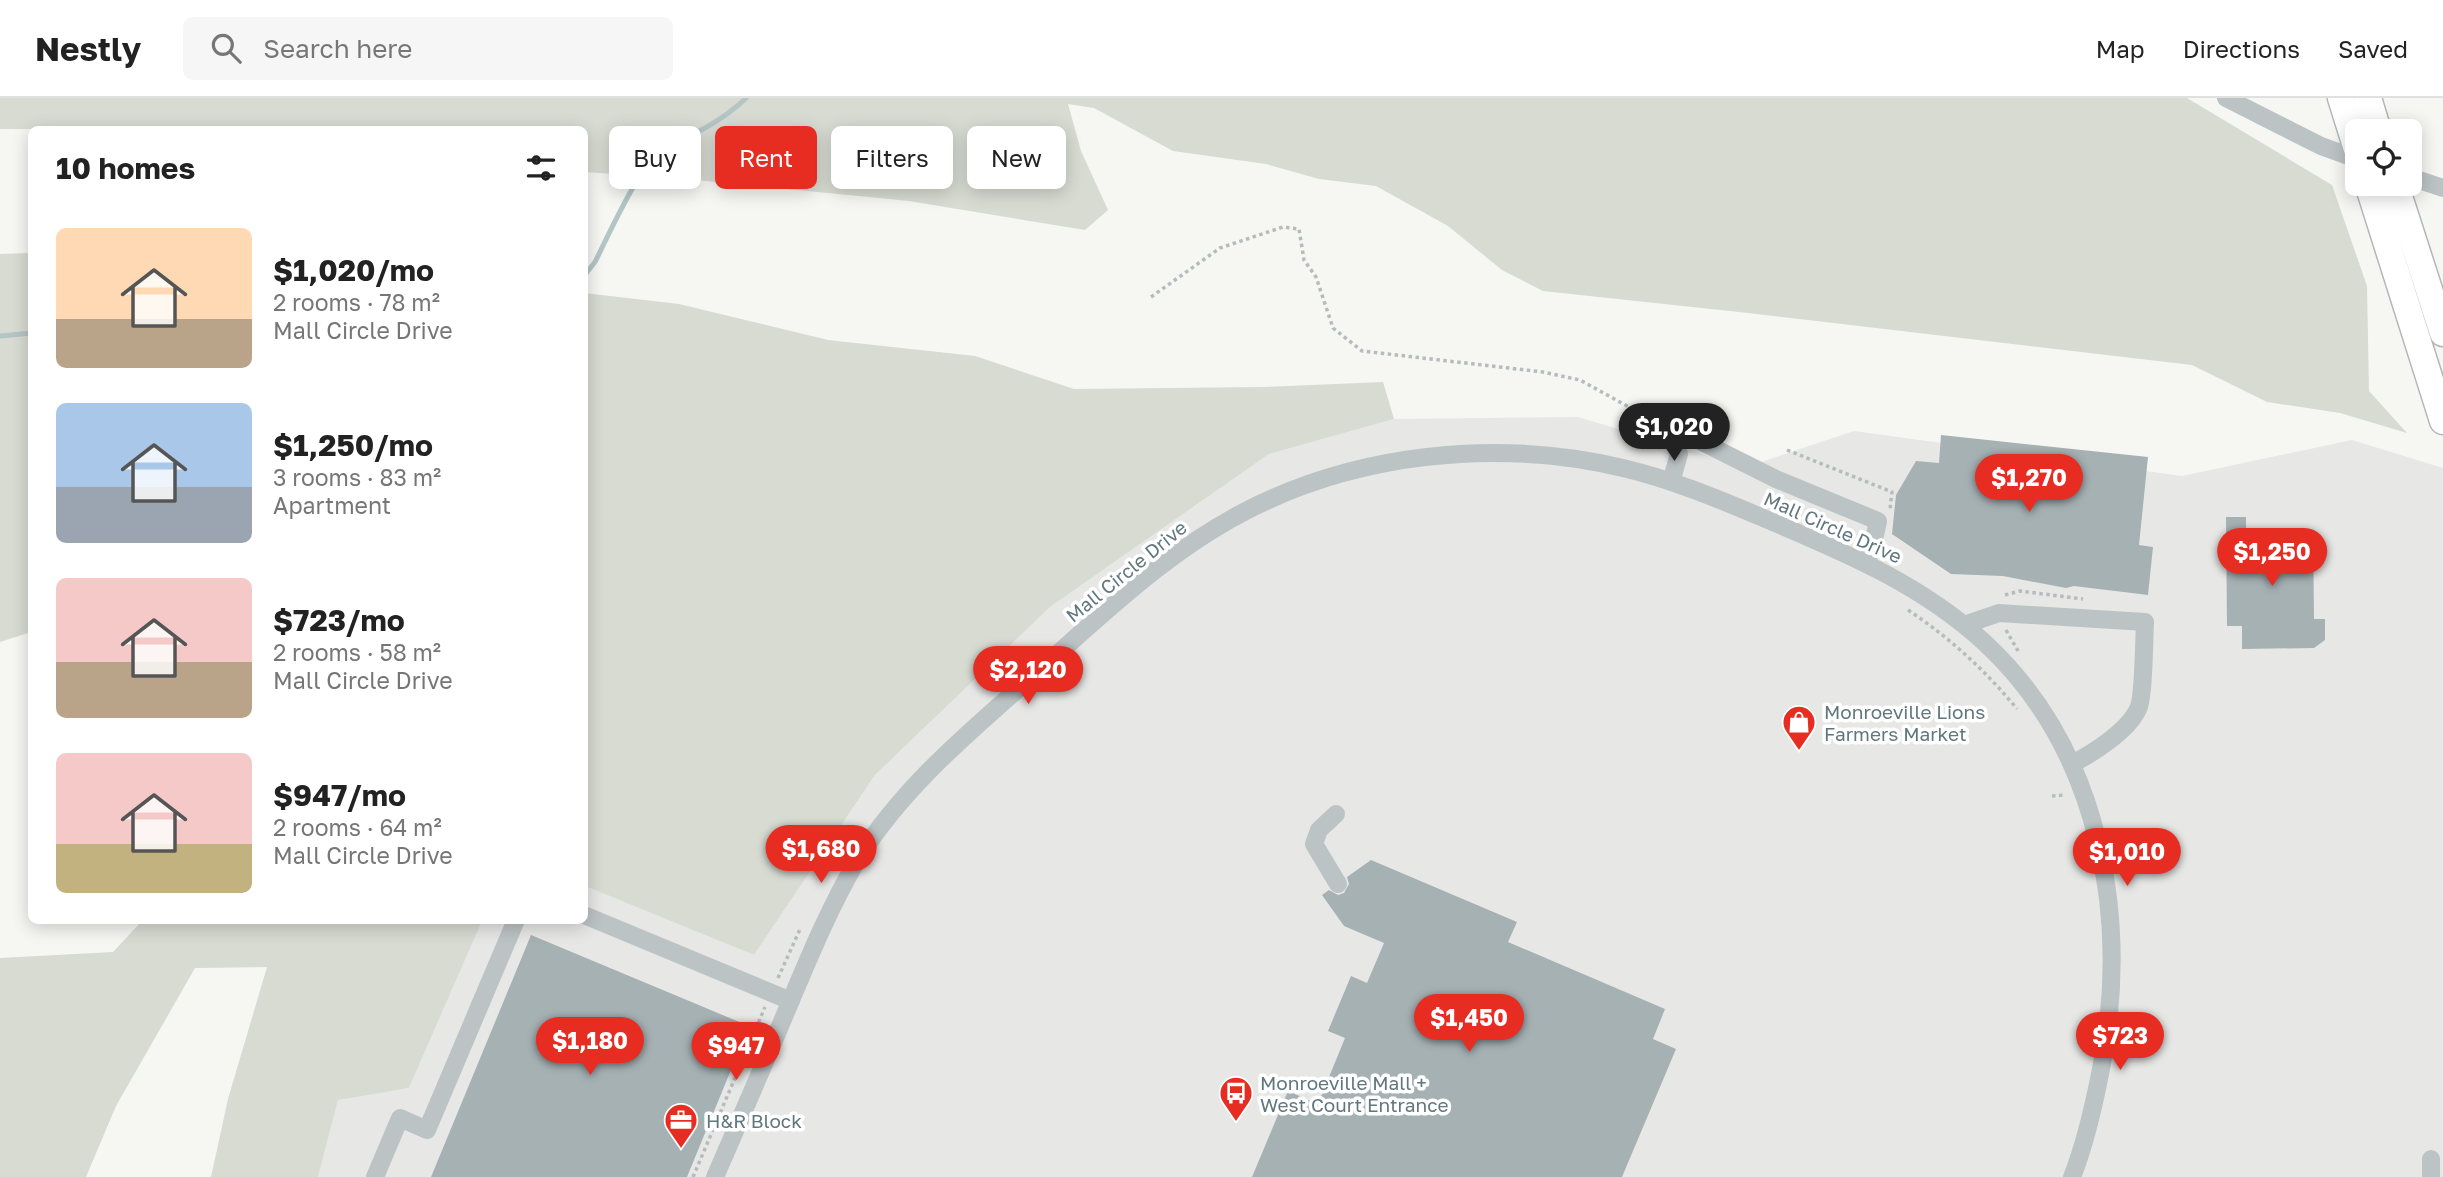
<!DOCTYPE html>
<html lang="en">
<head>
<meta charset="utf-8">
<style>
	:root { --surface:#fff; --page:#f6f6f6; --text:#222; --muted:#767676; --line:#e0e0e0; --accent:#e72d22 }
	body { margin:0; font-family:"Golos Text",sans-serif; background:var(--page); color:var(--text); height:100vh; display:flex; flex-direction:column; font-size:26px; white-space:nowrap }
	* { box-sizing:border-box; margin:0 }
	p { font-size:23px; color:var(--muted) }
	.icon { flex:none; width:38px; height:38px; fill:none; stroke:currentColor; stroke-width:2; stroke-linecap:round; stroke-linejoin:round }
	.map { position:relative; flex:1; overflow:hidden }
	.side { position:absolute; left:28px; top:28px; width:560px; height:798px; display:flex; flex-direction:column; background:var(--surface); border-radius:10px; box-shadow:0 4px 18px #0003 }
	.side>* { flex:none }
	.banner { position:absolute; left:609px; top:28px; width:665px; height:63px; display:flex; gap:14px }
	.buttons { position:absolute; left:2345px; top:21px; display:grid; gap:14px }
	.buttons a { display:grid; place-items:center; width:77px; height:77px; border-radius:10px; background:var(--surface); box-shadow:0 4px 18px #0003; font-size:35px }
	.price { position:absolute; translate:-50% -60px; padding:0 16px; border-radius:24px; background:var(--accent); color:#fff; font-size:23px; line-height:46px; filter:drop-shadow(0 2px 4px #0008) }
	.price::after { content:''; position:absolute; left:50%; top:42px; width:21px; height:16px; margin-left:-10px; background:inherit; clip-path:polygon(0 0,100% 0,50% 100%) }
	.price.current { background:#222; color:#fff }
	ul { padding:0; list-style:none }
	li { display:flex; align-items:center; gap:21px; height:175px; padding:0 28px }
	li span { display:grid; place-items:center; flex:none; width:196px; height:140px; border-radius:10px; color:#555 }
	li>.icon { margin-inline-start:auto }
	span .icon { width:84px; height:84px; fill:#fffc; stroke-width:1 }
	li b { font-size:30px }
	h2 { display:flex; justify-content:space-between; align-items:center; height:84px; padding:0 28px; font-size:30px }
	.tag { padding:0 24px; border-radius:10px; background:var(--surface); box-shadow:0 4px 18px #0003; font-size:24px; line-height:63px }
	.tag.current { background:var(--accent); color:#fff }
	header { display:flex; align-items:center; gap:42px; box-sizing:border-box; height:98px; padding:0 35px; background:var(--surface); border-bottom:2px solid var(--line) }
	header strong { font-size:33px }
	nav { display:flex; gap:38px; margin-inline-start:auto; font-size:24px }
	.search { width:490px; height:63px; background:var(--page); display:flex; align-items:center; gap:18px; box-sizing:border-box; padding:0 24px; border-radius:10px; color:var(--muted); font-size:26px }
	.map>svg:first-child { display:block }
</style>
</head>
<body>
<header>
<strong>Nestly</strong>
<div class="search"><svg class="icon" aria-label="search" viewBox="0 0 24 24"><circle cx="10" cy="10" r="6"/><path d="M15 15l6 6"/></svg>Search here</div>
<nav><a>Map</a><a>Directions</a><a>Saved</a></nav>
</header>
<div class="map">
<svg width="2443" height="1079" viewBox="0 0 2443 1079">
	<rect width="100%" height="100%" fill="#f6f6f3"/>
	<!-- built -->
	<path fill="#e7e7e6" d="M1578,319l168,50 108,-36 328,45 170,-36 91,28v709h-2125l20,-78 71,-11 73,-167 102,-1 1,-34 169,69 121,-180 175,-168 219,-153 125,-35z"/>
	<!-- green -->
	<path fill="#d7dbd2" d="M0,0h2187l145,87 35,101 2,105 38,42 -67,-20 -73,-11 -75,-37 -453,-53 -196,-21 -41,-21 -54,-44 -72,-40 -57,-7 -53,-15 -93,-13 -79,-43 -26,-4 13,47 27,59 -23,20 -176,-29 -213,-21 -111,-8 -1,-42 -584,-1z
		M31,155v379l-31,10v-388z
		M584,195l95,11 149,36 147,16 99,33 190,-2 119,-5 11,37 -125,35 -219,153 -175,168 -121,180 -169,-69z
		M142,823v-1l340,1 -73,167 -71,12 -20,77h-107l17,-78 39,-132 -72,1 -79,138 -30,71h-86v-219l113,-6z"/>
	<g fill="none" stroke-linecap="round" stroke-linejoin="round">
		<!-- stream -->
		<path stroke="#b4c5c6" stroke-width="5" d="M584,178l11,-14c14,-28 45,-97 68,-115 7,-6 17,-7 25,-10 22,-11 41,-22 58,-39
			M0,238l32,-3"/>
	</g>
	<!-- building -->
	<path fill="#a6b1b4" d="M1941,337l207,22 -9,88 14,2 -5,48 -74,-9 -8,2 -63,-12 -52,-2 -59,-40 4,-39 20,-34 23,2z
		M2226,419h20v16h67l1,86h11v21l-11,8 -72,1v-23h-15z
		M1371,762l146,62 -9,20 157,67 -12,30 23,10 -54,128h-370l36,-86 30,13 27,-66 -17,-7 23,-55 16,7 17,-40 -40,-17 -22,-31 7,-5 9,5 6,-2 5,-9 -2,-7z
		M531,837l218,91 -62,151h-256z"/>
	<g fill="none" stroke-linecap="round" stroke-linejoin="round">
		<defs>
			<path id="highway" d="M2341,0l16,51
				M2368,0l10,33
				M2368,86l75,237
				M2395,86l48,149"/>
		</defs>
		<!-- highway casing -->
		<use href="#highway" stroke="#b2b7b9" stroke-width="29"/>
		<!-- path -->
		<path stroke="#b6bbbd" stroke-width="3.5" stroke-dasharray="3.5 3.5" stroke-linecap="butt" d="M1151,199l69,-49 63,-21 16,2 5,31 12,17 17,51 29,23 181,21 37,8 67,37
			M1787,352l105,42 -2,17
			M2005,497l15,-4 63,8
			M1908,512c42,28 77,60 109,99
			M2006,532l12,21
			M2052,698l12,-1
			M778,880l23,-51
			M693,1079l72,-170"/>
		<!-- minor -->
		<path stroke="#bcc3c5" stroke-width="18" d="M2226,0l95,48 36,13
			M2410,79l33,11
			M1663,327l16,29 -8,28
			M1702,344l74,37 102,42 -6,28 -6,14
			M1964,527l35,-12 146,9c-1,16 -1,76 -7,87 -10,22 -45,44 -66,55
			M1336,716l-17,16 -5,14 24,40
			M584,817l207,86
			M375,1079l25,-59 27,12 89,-210
			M715,1079c24,-55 48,-110 71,-165 22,-52 43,-104 72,-153 46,-74 114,-129 178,-186 65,-57 127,-118 204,-159 114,-61 257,-76 383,-46 47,11 93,30 138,49 80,34 159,66 224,126 116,108 145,275 116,426 -7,36 -15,73 -29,108
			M2431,1079v-18"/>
		<!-- highway -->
		<use href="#highway" stroke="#fff" stroke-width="26"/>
	</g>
	<!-- icons -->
	<defs>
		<symbol id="shop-pin" viewBox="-11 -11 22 30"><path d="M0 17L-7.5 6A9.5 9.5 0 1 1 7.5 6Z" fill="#e72d22" stroke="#fff"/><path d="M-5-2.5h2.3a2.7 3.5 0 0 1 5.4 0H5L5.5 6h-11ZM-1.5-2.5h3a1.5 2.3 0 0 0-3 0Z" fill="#fff"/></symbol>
		<symbol id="bus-pin" viewBox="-11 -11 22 30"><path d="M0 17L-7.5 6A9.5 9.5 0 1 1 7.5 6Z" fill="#e72d22" stroke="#fff"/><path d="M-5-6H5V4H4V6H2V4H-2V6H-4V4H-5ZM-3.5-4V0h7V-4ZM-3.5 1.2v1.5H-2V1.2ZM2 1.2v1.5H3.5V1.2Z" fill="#fff"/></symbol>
		<symbol id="office-pin" viewBox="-11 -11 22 30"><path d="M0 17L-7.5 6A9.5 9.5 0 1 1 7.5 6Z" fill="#e72d22" stroke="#fff"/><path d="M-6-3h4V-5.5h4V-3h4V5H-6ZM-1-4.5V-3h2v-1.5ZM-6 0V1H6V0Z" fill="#fff"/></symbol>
	</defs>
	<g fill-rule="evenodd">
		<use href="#shop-pin" x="1780" y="605" width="38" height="52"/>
		<use href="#bus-pin" x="1217" y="976" width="38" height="52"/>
		<use href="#office-pin" x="662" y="1003" width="38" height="52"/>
	</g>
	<g text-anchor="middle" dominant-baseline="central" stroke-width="7" stroke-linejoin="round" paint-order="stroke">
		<!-- street labels -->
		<g font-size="19" fill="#60777e" stroke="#fff">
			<text transform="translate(1833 429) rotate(24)">Mall Circle Drive</text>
			<text transform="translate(1126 473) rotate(-39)">Mall Circle Drive</text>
		</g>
		<!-- poi labels -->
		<g font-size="19" fill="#60777e" stroke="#fff" text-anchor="start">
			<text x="1824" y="613">Monroeville Lions<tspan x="1824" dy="22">Farmers Market</tspan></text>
			<text x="1260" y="984">Monroeville Mall +<tspan x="1260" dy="22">West Court Entrance</tspan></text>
			<text x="706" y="1022">H&amp;R Block</text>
		</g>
	</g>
</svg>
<div class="buttons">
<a><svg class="icon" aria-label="locate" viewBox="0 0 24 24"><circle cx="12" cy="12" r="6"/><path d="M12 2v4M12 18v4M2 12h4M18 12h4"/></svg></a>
</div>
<b class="price current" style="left:1674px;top:365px">$1,020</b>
<b class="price" style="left:2029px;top:416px">$1,270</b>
<b class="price" style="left:2272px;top:490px">$1,250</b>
<b class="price" style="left:1028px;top:608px">$2,120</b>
<b class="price" style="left:821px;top:787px">$1,680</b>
<b class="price" style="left:2127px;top:790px">$1,010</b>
<b class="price" style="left:1469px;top:956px">$1,450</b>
<b class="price" style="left:2120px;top:974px">$723</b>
<b class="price" style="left:590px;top:979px">$1,180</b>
<b class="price" style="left:736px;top:984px">$947</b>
<div class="banner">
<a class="tag">Buy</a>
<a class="tag current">Rent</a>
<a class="tag">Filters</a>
<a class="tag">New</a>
</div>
<section class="side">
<h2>10 homes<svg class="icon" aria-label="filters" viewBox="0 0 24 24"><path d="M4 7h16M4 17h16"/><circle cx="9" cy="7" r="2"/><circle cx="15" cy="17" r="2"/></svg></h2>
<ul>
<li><span style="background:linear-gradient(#ffd9b3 65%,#b9a48a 0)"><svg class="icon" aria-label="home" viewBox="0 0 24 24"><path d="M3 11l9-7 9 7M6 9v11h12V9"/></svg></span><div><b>$1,020/mo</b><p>2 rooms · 78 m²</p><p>Mall Circle Drive</p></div></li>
<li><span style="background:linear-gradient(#a9c7e8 60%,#9aa5b1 0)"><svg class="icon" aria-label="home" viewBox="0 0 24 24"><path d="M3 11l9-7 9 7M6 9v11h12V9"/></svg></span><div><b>$1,250/mo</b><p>3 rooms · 83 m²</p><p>Apartment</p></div></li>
<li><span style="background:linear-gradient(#f6c9c9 60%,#b9a48a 0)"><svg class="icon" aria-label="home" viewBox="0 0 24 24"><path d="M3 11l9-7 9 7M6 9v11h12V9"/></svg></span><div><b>$723/mo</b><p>2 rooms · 58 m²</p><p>Mall Circle Drive</p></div></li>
<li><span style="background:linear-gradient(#f6c9c9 65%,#c2b280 0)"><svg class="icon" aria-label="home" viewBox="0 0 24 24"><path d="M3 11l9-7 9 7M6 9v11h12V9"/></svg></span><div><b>$947/mo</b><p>2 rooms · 64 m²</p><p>Mall Circle Drive</p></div></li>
</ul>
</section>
</div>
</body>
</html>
